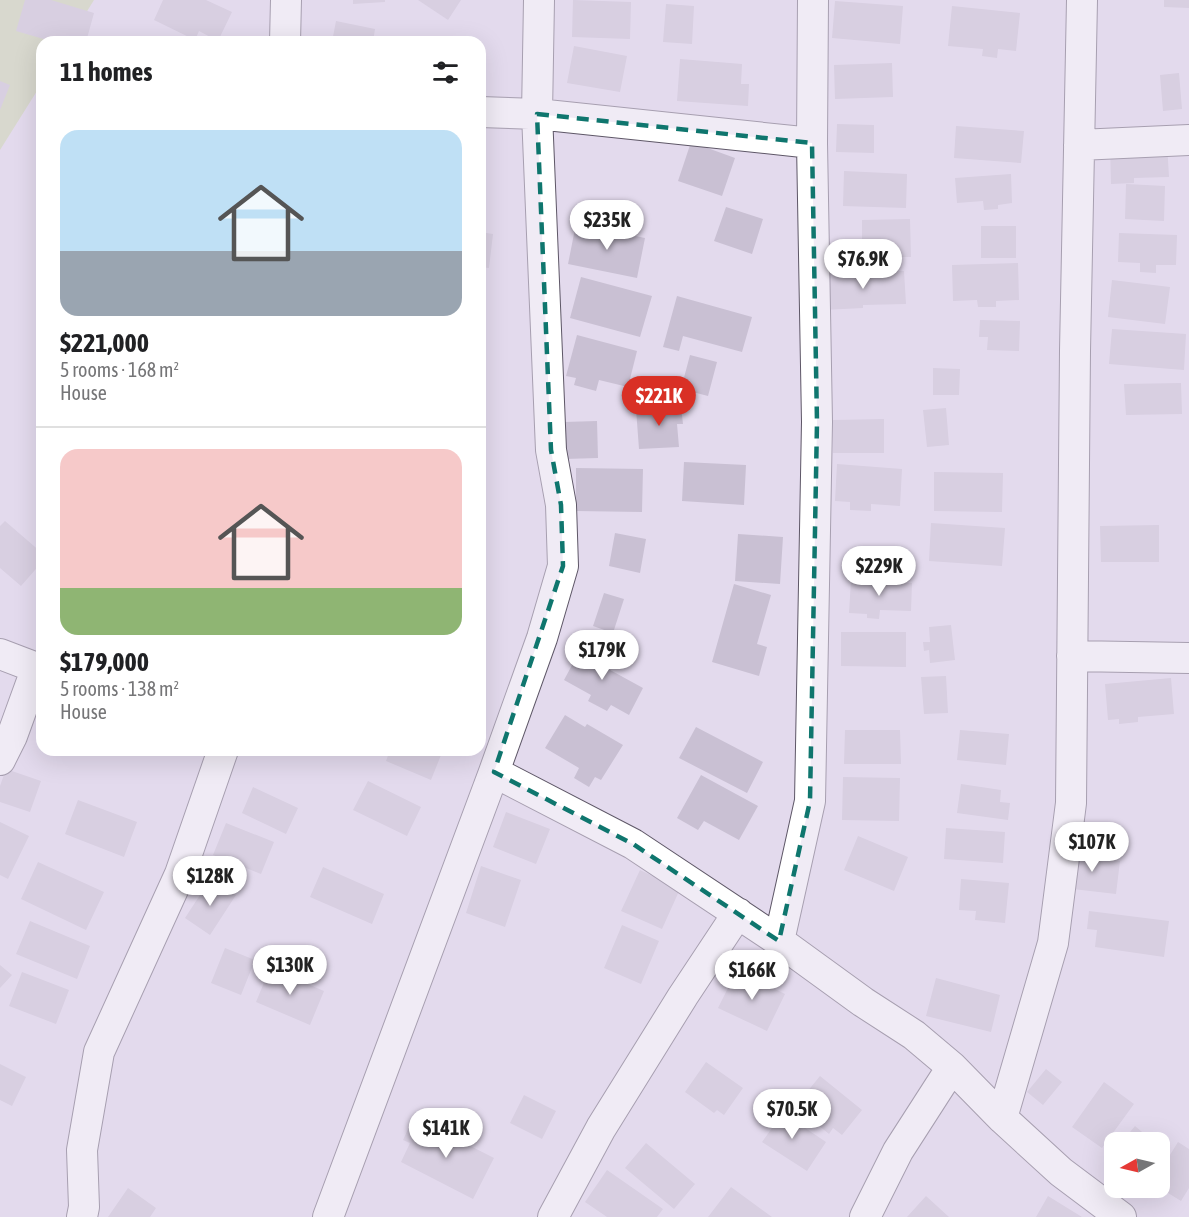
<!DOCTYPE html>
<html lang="en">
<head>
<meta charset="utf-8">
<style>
	:root { --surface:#fff; --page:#f2f2f2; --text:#202124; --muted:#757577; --line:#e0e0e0; --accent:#d93025 }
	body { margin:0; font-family:"Asap Condensed",sans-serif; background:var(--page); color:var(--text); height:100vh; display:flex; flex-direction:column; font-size:22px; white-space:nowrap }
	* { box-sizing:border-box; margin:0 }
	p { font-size:20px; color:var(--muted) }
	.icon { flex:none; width:33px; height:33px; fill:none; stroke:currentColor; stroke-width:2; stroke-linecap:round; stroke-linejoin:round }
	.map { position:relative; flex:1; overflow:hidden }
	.details { position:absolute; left:36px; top:36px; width:450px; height:720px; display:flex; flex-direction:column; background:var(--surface); border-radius:18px; box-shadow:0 6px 24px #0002 }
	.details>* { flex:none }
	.needle { width:39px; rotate:262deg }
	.controls { position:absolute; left:1104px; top:1132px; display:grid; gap:12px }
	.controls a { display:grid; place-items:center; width:66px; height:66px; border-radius:12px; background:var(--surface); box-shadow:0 6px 24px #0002; font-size:30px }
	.price { position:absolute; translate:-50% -51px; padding:0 14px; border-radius:21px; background:#fff; color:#222; font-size:20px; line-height:39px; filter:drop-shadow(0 2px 3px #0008) }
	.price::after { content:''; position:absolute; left:50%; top:36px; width:18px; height:14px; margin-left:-9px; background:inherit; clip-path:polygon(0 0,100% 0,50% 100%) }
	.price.active { background:var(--accent); color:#fff }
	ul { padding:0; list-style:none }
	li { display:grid; align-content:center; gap:12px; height:318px; padding:0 24px }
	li+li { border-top:2px solid var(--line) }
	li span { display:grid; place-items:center; height:186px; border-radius:18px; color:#555 }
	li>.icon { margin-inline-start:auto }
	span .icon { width:108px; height:108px; fill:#fffc; stroke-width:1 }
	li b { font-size:26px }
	h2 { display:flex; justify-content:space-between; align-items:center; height:72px; padding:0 24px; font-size:26px }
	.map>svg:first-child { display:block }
</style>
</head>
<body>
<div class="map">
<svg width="1189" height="1217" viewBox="0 0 1189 1217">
	<rect width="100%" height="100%" fill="#e3daed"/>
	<!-- green -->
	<path fill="#cbd6a8" d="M0,0h94l-26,42h-26v41l-42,67z"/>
	<!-- building -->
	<path fill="#c9c0d3" d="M25,0h26l43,13 -8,29h-32l-38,-11z
		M163,0h43l26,12 -14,29 -19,-10 -4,9 -41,-20z
		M353,0h32v2l-32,2z
		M418,0h43l-13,20z
		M573,0l58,2 -1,37 -58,-2z
		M1164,0h25v8l-25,-1z
		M835,1l68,5 -3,38 -68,-6z
		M666,4l28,2 -2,38 -29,-2z
		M952,6l68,7 -4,38 -18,-2 -1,9 -15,-2 1,-7 -35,-3z
		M336,21l39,8 -2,13h-41z
		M574,46l53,10 -7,36 -53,-9z
		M680,59l62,5 -1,20h8l-1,22 -71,-5z
		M892,63l1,34 -58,2 -1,-34z
		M1179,73l3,36 -19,2 -3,-36z
		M0,81l10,4 -10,25z
		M837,124l37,1v28l-38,-1z
		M956,126l68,5 -3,32 -67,-5z
		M691,142l44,16 -13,38 -44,-15z
		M1167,143l2,34 -35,1v5l-23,1 -1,-38z
		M844,171l63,3 -1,34 -63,-2z
		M1011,174l1,29 -14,2v4l-14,1 -1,-9 -26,2 -2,-25z
		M1126,184l39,2 -1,35 -39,-2z
		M726,207l37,12 -11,35 -38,-13z
		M910,219l1,38h-23v6l-17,1v-6h-9v-38z
		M576,224l69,14 -8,40 -69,-14z
		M981,226h35v32h-35z
		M480,232l13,2 -4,34 -9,-1z
		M1119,233l58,2 -1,30h-20v8l-16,-1v-9l-22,-1z
		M1018,263l1,37 -23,1v6h-18l-1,-7 -24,1 -1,-36z
		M904,271l2,33 -43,1v3l-40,2 -1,-36z
		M581,277l71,19 -12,41 -70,-19z
		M1112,280l58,7 -5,37 -57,-7z
		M677,296l75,21 -10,35 -59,-16 -4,15 -16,-4z
		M980,320l40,1 -1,30 -32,-1 1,-13h-9z
		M1112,329l74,5 -2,36 -75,-6z
		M577,335l60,16 -9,36 -29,-7 -3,11 -22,-6 2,-7 -10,-2z
		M690,355l27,7 -9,34 -27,-7z
		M933,368l27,1 -1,26h-26z
		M1181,383l1,31 -56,1 -2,-31z
		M681,406l2,18h-6l2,23 -40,2 -3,-40z
		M946,408l3,37 -22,2 -4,-37z
		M884,419v34h-51v-33z
		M597,421l1,37 -33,1 -1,-37z
		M684,462l62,3 -2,40 -62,-4z
		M837,464l65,5 -2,37 -29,-2v7l-21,-1v-8l-15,-1z
		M576,468l67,1 -1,43 -66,-1z
		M934,472l69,1 -1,39 -68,-1z
		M5,521l37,32v9l-21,24 -21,-18v-42z
		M931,523l74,5 -3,38 -73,-5z
		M1159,525v37h-58l-1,-36z
		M615,533l31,6 -6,34 -31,-7z
		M738,534l45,3 -3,47 -45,-3z
		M851,580l61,3 -1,28 -31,-1 -1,9 -12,-1v-4l-18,-1z
		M734,584l37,11 -14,49 10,3 -8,29 -47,-14z
		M604,593l20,6 -11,34 -20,-7z
		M951,625l4,35 -25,3 -1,-13 -5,1 -1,-9h7l-1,-15z
		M841,632h65v35l-65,-1z
		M585,641l22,13 -6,11 42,23 -14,27 -18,-10 -4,6 -19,-10 3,-6 -27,-15z
		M946,676l2,37 -24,1 -3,-37z
		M1171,678l3,36 -36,3v5l-19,2v-5l-11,1 -3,-36z
		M565,715l20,12 2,-3 36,21 -22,35 -6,-3 -6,10 -15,-9 5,-10 -34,-20z
		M696,727l67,35 -16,31 -68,-35z
		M845,730h55l1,34h-57z
		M960,730l49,4 -3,31 -49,-5z
		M390,750h53l-12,30 -45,-19z
		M6,769l35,12 -11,31 -30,-10v-16z
		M701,775l57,31 -19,34 -35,-19 -6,9 -21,-12z
		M843,777l57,1 -1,43 -57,-1z
		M368,781l53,26 -14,29 -54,-26z
		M961,784l40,6 -1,12 10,1 -2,17 -51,-7z
		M253,787l45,21 -12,26 -44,-21z
		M78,800l59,22 -13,35 -59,-23z
		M506,812l44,17 -14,35 -43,-17z
		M0,822l29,14 -21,43 -8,-4z
		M226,823l48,19 -13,32 -48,-19z
		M946,828l59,4 -2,31 -59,-4z
		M858,836l50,21 -14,34 -50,-21z
		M1069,851l24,3v3l27,4 -4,33 -52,-6z
		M38,862l66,30 -18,38 -65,-31z
		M481,866l40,14 -16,47 -39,-14z
		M323,867l61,27 -12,30 -62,-27z
		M640,870l40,19 -18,40 -41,-18z
		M211,878l25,17 -26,40 -25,-17z
		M961,879l48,4 -4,40 -30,-3 1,-9 -17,-1z
		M1089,911l80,10 -5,36 -69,-10 2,-17 -10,-1z
		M30,921l60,25 -13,33 -61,-25z
		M622,925l37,16 -18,43 -37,-16z
		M225,948l30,12 -14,35 -30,-12z
		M0,965l12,10 -12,13z
		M270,968l54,23 -14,34 -54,-23z
		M737,970l48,24 -18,37 -49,-23z
		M22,972l47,18 -13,34 -47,-18z
		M936,978l64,17 -9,37 -65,-16z
		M706,1062l37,26 -19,27 -7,-5 -3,3 -29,-21z
		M0,1064l26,13 -14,29 -12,-6z
		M1046,1069l16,13 -19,23 -16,-13z
		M820,1076l42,34 -20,25 -9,-7 -4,6 -17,-14 2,-3 -16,-14z
		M1104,1082l30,22 -32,44 -30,-21z
		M524,1095l32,16 -14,28 -32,-16z
		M774,1107l52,35 -19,29 -45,-29 10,-14 -8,-5z
		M411,1123l15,8 3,-6 65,33 -21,41 -72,-37 9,-19 -7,-3z
		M1135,1126l20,17h-34z
		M1178,1142l11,7v39l-8,13 -21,-13v-17z
		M646,1143l49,41 -21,25 -49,-41z
		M607,1170l56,39 -6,8h-50l-22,-15z
		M731,1187l41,30h-64z
		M128,1188l28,20 -6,9h-42z
		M926,1196l23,21h-42z
		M1048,1196l34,21h-46z"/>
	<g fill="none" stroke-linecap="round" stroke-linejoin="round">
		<defs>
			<path id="street" d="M285,42l1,-42
				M480,112l57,2 275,29
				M1079,145l110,-5
				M0,654l42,16
				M1072,656l117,2
				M0,760l12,-24 25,-69
				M494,772l139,72 146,97 84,61 51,33 38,32 50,51 59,54 60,45
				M779,941l31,-140 7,-379 -5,-279 1,-143
				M1002,1118l51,-175 18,-140 4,-452 7,-351
				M82,1217l2,-10 -2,-57 17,-98 81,-178 43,-124
				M328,1217l166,-445 48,-134 21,-72 -2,-61 -10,-55 -14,-336 2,-114
				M553,1217l48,-89 82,-132 55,-83
				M865,1217l33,-66 54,-84"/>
		</defs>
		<!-- street casing -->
		<use href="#street" stroke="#5e5767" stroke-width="32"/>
		<!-- street -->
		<use href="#street" stroke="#fff" stroke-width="30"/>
	</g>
	<!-- marked area -->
	<path d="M0 0H1189V1217H0ZM537,114l275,29 5,279 -7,379 -31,140 -146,-97 -139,-72 69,-206 -2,-61 -10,-55z" fill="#e3daed" fill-opacity=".55" fill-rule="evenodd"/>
	<path fill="none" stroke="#0f766e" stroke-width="4.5" stroke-dasharray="12 8" stroke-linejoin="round" d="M537,114l275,29 5,279 -7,379 -31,140 -146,-97 -139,-72 69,-206 -2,-61 -10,-55z"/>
</svg>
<div class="controls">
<a><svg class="needle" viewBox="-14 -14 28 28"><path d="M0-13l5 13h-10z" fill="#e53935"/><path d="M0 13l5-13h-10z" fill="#757577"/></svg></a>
</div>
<b class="price" style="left:607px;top:251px">$235K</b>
<b class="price" style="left:863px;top:290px">$76.9K</b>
<b class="price active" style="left:659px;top:427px">$221K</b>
<b class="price" style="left:879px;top:597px">$229K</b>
<b class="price" style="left:602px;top:681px">$179K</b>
<b class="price" style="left:1092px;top:873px">$107K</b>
<b class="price" style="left:210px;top:907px">$128K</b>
<b class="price" style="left:290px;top:996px">$130K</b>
<b class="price" style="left:752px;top:1001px">$166K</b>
<b class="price" style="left:792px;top:1140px">$70.5K</b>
<b class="price" style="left:446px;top:1159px">$141K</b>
<section class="details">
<h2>11 homes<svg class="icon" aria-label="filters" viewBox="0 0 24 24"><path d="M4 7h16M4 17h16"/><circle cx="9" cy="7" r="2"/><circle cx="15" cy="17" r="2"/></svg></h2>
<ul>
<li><span style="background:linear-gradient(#bfe0f5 65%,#9aa5b1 0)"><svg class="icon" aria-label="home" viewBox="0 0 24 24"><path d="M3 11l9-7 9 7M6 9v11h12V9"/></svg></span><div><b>$221,000</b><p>5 rooms · 168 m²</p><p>House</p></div></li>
<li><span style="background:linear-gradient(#f6c9c9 75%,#8fb573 0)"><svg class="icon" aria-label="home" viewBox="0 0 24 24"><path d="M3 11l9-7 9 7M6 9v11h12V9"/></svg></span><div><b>$179,000</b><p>5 rooms · 138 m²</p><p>House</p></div></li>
</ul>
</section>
</div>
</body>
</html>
